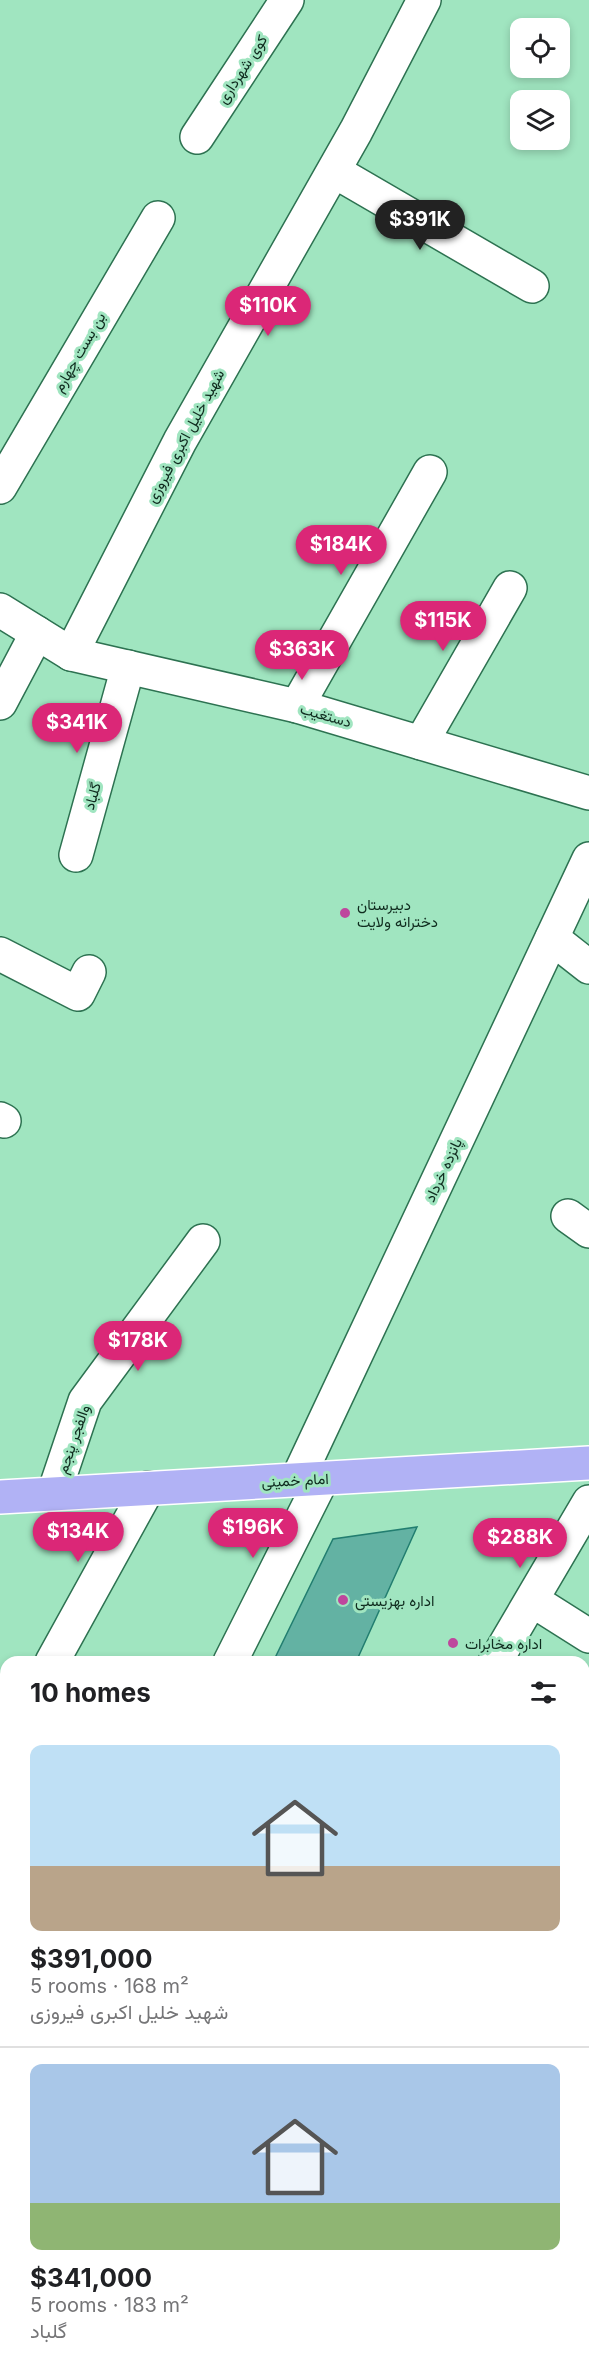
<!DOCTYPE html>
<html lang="en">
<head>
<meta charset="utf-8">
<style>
	:root { --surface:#fff; --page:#f6f6f6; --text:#202124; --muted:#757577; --line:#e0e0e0; --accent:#db2777 }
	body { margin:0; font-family:Inter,Vazirmatn,sans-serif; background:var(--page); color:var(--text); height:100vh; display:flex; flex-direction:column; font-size:22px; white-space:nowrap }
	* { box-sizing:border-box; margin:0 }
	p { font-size:20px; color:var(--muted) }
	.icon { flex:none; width:33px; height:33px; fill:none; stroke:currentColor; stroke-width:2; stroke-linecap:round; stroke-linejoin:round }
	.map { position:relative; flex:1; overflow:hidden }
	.drawer { position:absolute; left:0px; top:1656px; width:590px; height:720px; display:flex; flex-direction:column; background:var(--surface); border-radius:18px 18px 0 0; box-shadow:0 3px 9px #0003 }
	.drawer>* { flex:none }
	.fabs { position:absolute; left:510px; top:18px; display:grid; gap:12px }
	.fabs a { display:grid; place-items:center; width:60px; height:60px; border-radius:12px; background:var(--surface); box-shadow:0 3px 9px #0003; font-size:30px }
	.price { position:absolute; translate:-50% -51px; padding:0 14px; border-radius:21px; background:var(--accent); color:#fff; font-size:20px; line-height:39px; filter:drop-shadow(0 2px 3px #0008) }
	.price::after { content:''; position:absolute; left:50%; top:36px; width:18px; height:14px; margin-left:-9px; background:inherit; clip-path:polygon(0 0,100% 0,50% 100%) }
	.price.active { background:#222; color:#fff }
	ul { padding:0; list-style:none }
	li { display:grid; align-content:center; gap:12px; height:318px; padding:0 30px }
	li+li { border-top:2px solid var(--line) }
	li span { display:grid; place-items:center; height:186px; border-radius:12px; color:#555 }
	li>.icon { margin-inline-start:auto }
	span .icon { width:108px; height:108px; fill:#fffc; stroke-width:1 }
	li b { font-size:26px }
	h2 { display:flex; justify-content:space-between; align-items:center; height:72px; padding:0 30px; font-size:26px }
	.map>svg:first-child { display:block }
</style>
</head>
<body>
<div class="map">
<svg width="589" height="2376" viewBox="0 0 589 2376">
	<rect width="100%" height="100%" fill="#a0e5c0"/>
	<!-- building -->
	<path fill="#63b2a3" stroke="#227e70" stroke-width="1.5" d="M417,1527l-61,135h-83l60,-123z"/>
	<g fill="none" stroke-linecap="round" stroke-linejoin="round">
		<defs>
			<path id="minor" d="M197,137l90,-137
				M334,171l198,115
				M0,487l158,-269
				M71,654l109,-213 176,-310 68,-131
				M0,703l37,-70
				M297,706l133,-234
				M421,743l89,-155
				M76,855l52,-188
				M552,938l37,29
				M0,954l78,40 11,-22
				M0,1119l4,2
				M568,1216l21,15
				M54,1493l31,-92 118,-160
				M532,1600l57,36
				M52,1662l96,-174
				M230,1662l92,-183
				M495,1662l94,-160
				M584,1947l5,-9
				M584,2117l5,4
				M0,2243l6,-12
				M90,2376l4,-6"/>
			<path id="tertiary" d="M0,610l71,44 226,52 292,87
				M297,1480l292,-621
				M588,2376l1,-2"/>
			<path id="primary" d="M0,1497l589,-34"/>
		</defs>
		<!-- minor casing -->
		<use href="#minor" stroke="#2d7251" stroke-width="36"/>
		<!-- tertiary casing -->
		<use href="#tertiary" stroke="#2d7251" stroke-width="36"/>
		<!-- primary casing -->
		<use href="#primary" stroke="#fff" stroke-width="36"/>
		<!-- minor -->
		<use href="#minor" stroke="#fff" stroke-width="33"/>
		<!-- tertiary -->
		<use href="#tertiary" stroke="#fff" stroke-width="33"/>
		<!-- primary -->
		<use href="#primary" stroke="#b1b2f5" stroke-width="33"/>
	</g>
	<!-- markers -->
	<g fill="#be479d" stroke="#a0e5c0" stroke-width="2">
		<circle cx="345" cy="913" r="6"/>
		<circle cx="343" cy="1600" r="6"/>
		<circle cx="453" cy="1643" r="6"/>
	</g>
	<g text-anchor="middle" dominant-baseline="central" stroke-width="6" stroke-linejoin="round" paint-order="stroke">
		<!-- street labels -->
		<g font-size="15" fill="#0f2b1e" stroke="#a0e5c0">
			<text transform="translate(242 69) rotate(-57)">کوی شهرداری</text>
			<text transform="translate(79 352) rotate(-60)">بن بست چهارم</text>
			<text transform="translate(185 436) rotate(-62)">شهید خلیل اکبری فیروزی</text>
			<text transform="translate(326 715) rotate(16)">دستغیب</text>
			<text transform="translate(92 796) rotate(-74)">گلباد</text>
			<text transform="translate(443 1170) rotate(-65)">پانزده خرداد</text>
			<text transform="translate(73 1439) rotate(-71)">والفجر پنجم</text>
			<text transform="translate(295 1480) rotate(-3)">امام خمینی</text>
		</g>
		<!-- poi labels -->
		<g font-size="15" fill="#0f2b1e" stroke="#a0e5c0" text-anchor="start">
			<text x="357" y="904">دبیرستان<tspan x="357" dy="17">دخترانه ولایت</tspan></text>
			<text x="355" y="1600">اداره بهزیستی</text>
			<text x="465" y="1643">اداره مخابرات</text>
		</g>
	</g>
</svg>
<div class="fabs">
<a><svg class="icon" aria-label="locate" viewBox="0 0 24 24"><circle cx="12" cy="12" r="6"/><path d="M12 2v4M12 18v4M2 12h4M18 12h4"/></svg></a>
<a><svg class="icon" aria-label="layers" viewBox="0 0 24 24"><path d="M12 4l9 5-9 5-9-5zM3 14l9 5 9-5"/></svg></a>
</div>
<b class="price active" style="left:420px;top:251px">$391K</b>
<b class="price" style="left:268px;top:337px">$110K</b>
<b class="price" style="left:341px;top:576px">$184K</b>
<b class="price" style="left:443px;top:652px">$115K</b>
<b class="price" style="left:302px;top:681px">$363K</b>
<b class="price" style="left:77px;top:754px">$341K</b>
<b class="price" style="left:138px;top:1372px">$178K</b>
<b class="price" style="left:253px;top:1559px">$196K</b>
<b class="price" style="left:78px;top:1563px">$134K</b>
<b class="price" style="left:520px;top:1569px">$288K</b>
<section class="drawer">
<h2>10 homes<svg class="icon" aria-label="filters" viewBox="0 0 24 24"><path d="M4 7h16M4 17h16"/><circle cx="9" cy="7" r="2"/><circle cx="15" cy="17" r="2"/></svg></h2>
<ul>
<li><span style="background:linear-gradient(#bfe0f5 65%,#b9a48a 0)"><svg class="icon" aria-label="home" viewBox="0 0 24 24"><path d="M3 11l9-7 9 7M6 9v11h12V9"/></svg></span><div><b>$391,000</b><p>5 rooms · 168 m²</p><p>شهید خلیل اکبری فیروزی</p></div></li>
<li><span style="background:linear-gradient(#a9c7e8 75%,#8fb573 0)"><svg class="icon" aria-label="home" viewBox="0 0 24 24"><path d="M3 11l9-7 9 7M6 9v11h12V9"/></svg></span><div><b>$341,000</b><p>5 rooms · 183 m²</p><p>گلباد</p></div></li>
</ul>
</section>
</div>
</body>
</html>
